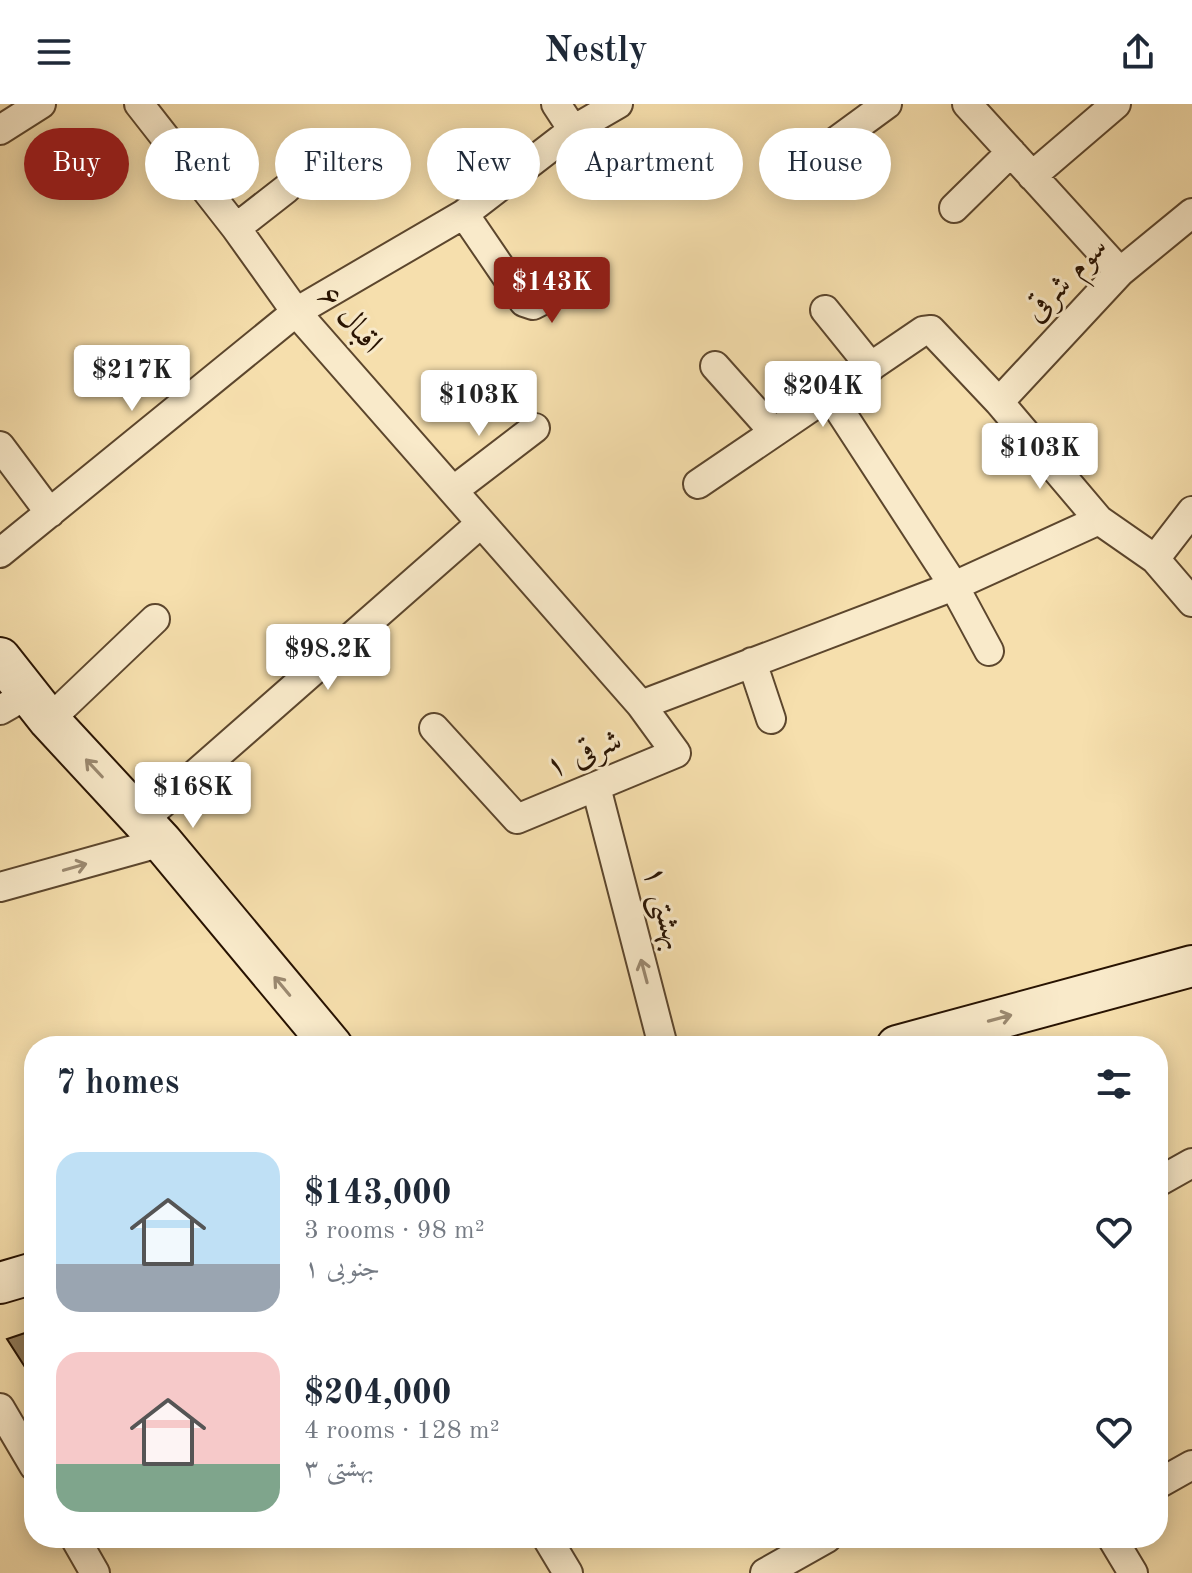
<!DOCTYPE html>
<html lang="en">
<head>
<meta charset="utf-8">
<style>
	:root { --surface:#fff; --page:#f6f6f7; --text:#1f2937; --muted:#747a83; --accent:#8f2418 }
	body { margin:0; font-family:"Old Standard TT",Amiri,serif; background:var(--page); color:var(--text); height:100vh; display:flex; flex-direction:column; font-size:30px; white-space:nowrap }
	* { box-sizing:border-box; margin:0 }
	p { font-size:26px; color:var(--muted) }
	.icon { flex:none; width:44px; height:44px; fill:none; stroke:currentColor; stroke-width:2; stroke-linecap:round; stroke-linejoin:round }
	.map { position:relative; flex:1; overflow:hidden }
	.side { position:absolute; left:24px; top:932px; width:1144px; height:512px; display:flex; flex-direction:column; background:var(--surface); border-radius:32px; box-shadow:0 4px 20px #0003 }
	.side>* { flex:none }
	.hud { position:absolute; left:24px; top:24px; width:1144px; height:72px; display:flex; gap:16px }
	.price { position:absolute; translate:-50% -68px; padding:0 18px; border-radius:8px; background:#fff; color:#222; font-size:26px; line-height:52px; filter:drop-shadow(0 2px 4px #0008) }
	.price::after { content:''; position:absolute; left:50%; top:48px; width:24px; height:18px; margin-left:-12px; background:inherit; clip-path:polygon(0 0,100% 0,50% 100%) }
	.price.selected { background:var(--accent); color:#fff }
	ul { padding:0; list-style:none }
	li { display:flex; align-items:center; gap:24px; height:200px; padding:0 32px }
	li span { display:grid; place-items:center; flex:none; width:224px; height:160px; border-radius:24px; color:#555 }
	li>.icon { margin-inline-start:auto }
	span .icon { width:96px; height:96px; fill:#fffc; stroke-width:1 }
	li b { font-size:34px }
	h2 { display:flex; justify-content:space-between; align-items:center; height:96px; padding:0 32px; font-size:34px }
	.pill { padding:0 28px; border-radius:36px; background:var(--surface); box-shadow:0 4px 20px #0003; font-size:28px; line-height:72px }
	.pill.selected { background:var(--accent); color:#fff }
	header { display:flex; justify-content:space-between; align-items:center; height:104px; padding:0 32px; background:var(--surface); font-size:36px; font-weight:700 }
	.map>svg:first-child { display:block }
</style>
</head>
<body>
<header><svg class="icon" aria-label="menu" viewBox="0 0 24 24"><path d="M4 6h16M4 12h16M4 18h16"/></svg>Nestly<svg class="icon" aria-label="share" viewBox="0 0 24 24"><path d="M12 15V3M7 8l5-5 5 5M5 13v7h14v-7"/></svg></header>
<div class="map">
<svg width="1192" height="1469" viewBox="0 0 1192 1469">
	<rect width="100%" height="100%" fill="#f6dfad"/>
	<filter id="stains"><feTurbulence type="fractalNoise" baseFrequency=".0025" numOctaves="4"/><feColorMatrix values="0 0 0 0 .2 0 0 0 0 .09 0 0 0 0 .02 0 0 0 .5 -.17"/></filter>
	<radialGradient id="worn" r=".72"><stop offset=".6" stop-color="#630" stop-opacity="0"/><stop offset="1" stop-color="#630" stop-opacity=".3"/></radialGradient>
	<!-- building -->
	<path fill="#937d5b" stroke="#281302" stroke-width="2" d="M34,1226v51l-27,-42z"/>
	<g fill="none" stroke-linecap="round" stroke-linejoin="round">
		<defs>
			<path id="minor" d="M139,0l97,124 60,84 345,393 35,48 -159,66 -83,-91
				M556,0l17,26
				M967,0l153,168
				M0,26l41,-26
				M1032,72l84,-72
				M786,74l101,-74
				M954,104l57,-56
				M464,110l60,88 9,3 31,-16
				M236,124l50,-39
				M825,206l46,57
				M715,262l58,65
				M829,290l125,192 35,65
				M999,298l121,-130 72,-59
				M0,342l50,67
				M698,380l225,-153 8,-1 68,72 100,118 56,39 37,43
				M454,386l81,-62
				M0,449l296,-241 168,-98 109,-84 45,-26
				M1155,455l37,-48
				M752,558l19,57
				M641,601l313,-119 145,-66
				M0,606l28,-16
				M49,616l106,-101
				M596,683l67,259
				M142,717l338,-297
				M0,783l162,-45
				M1158,1078l34,-19
				M0,1304l34,58
				M1158,1380l34,-19
				M75,1434l20,35
				M547,1434l21,35
				M1112,1434l21,35
				M765,1469l62,-35"/>
			<path id="secondary" d="M0,554l49,62 113,122 170,204
				M897,942l295,-80
				M0,1179l34,-10"/>
		</defs>
		<!-- minor casing -->
		<use href="#minor" stroke="#5c462d" stroke-width="32"/>
		<!-- secondary casing -->
		<use href="#secondary" stroke="#281302" stroke-width="44"/>
		<!-- minor -->
		<use href="#minor" stroke="#f9eaca" stroke-width="28"/>
		<!-- secondary -->
		<use href="#secondary" stroke="#f9eaca" stroke-width="40"/>
	</g>
	<!-- one-way arrows -->
	<defs><path id="oneway-shaft" d="M-6 0H5M1.5-3L5.5 0L1.5 3" fill="none" stroke-width="1.6" stroke-linecap="round" stroke-linejoin="round" transform="scale(2)"/></defs>
	<g stroke="#9b8970">
		<use href="#oneway-shaft" transform="translate(94 664) rotate(-133)"/>
		<use href="#oneway-shaft" transform="translate(75 763) rotate(-16)"/>
		<use href="#oneway-shaft" transform="translate(644 867) rotate(-105)"/>
		<use href="#oneway-shaft" transform="translate(282 882) rotate(-130)"/>
		<use href="#oneway-shaft" transform="translate(1000 914) rotate(-15)"/>
	</g>
	<g text-anchor="middle" dominant-baseline="central" stroke-width="6" stroke-linejoin="round" paint-order="stroke">
		<!-- street labels -->
		<g font-size="32" fill="#281302" stroke="#f9eaca">
			<text transform="translate(1067 176) rotate(-46)">سوم شرقی</text>
			<text transform="translate(349 216) rotate(49)">اقبال ۶</text>
			<text transform="translate(584 651) rotate(-23)">شرقی ۱</text>
			<text transform="translate(663 804) rotate(75)">بهشتی ۱</text>
		</g>
	</g>
	<rect width="100%" height="100%" filter="url(#stains)"/>
	<rect width="100%" height="100%" fill="url(#worn)"/>
</svg>
<b class="price selected" style="left:552px;top:221px">$143K</b>
<b class="price" style="left:132px;top:309px">$217K</b>
<b class="price" style="left:823px;top:325px">$204K</b>
<b class="price" style="left:479px;top:334px">$103K</b>
<b class="price" style="left:1040px;top:387px">$103K</b>
<b class="price" style="left:328px;top:588px">$98.2K</b>
<b class="price" style="left:193px;top:726px">$168K</b>
<div class="hud">
<a class="pill selected">Buy</a>
<a class="pill">Rent</a>
<a class="pill">Filters</a>
<a class="pill">New</a>
<a class="pill">Apartment</a>
<a class="pill">House</a>
</div>
<section class="side">
<h2>7 homes<svg class="icon" aria-label="filters" viewBox="0 0 24 24"><path d="M4 7h16M4 17h16"/><circle cx="9" cy="7" r="2"/><circle cx="15" cy="17" r="2"/></svg></h2>
<ul>
<li><span style="background:linear-gradient(#bfe0f5 70%,#9aa5b1 0)"><svg class="icon" aria-label="home" viewBox="0 0 24 24"><path d="M3 11l9-7 9 7M6 9v11h12V9"/></svg></span><div><b>$143,000</b><p>3 rooms · 98 m²</p><p>۱ جنوبی</p></div><svg class="icon" aria-label="heart" viewBox="0 0 24 24"><path d="M12 20l-8-8c-3-5 5-10 8-4 3-6 11-1 8 4z"/></svg></li>
<li><span style="background:linear-gradient(#f6c9c9 70%,#7fa58c 0)"><svg class="icon" aria-label="home" viewBox="0 0 24 24"><path d="M3 11l9-7 9 7M6 9v11h12V9"/></svg></span><div><b>$204,000</b><p>4 rooms · 128 m²</p><p>بهشتی ۳</p></div><svg class="icon" aria-label="heart" viewBox="0 0 24 24"><path d="M12 20l-8-8c-3-5 5-10 8-4 3-6 11-1 8 4z"/></svg></li>
</ul>
</section>
</div>
</body>
</html>
